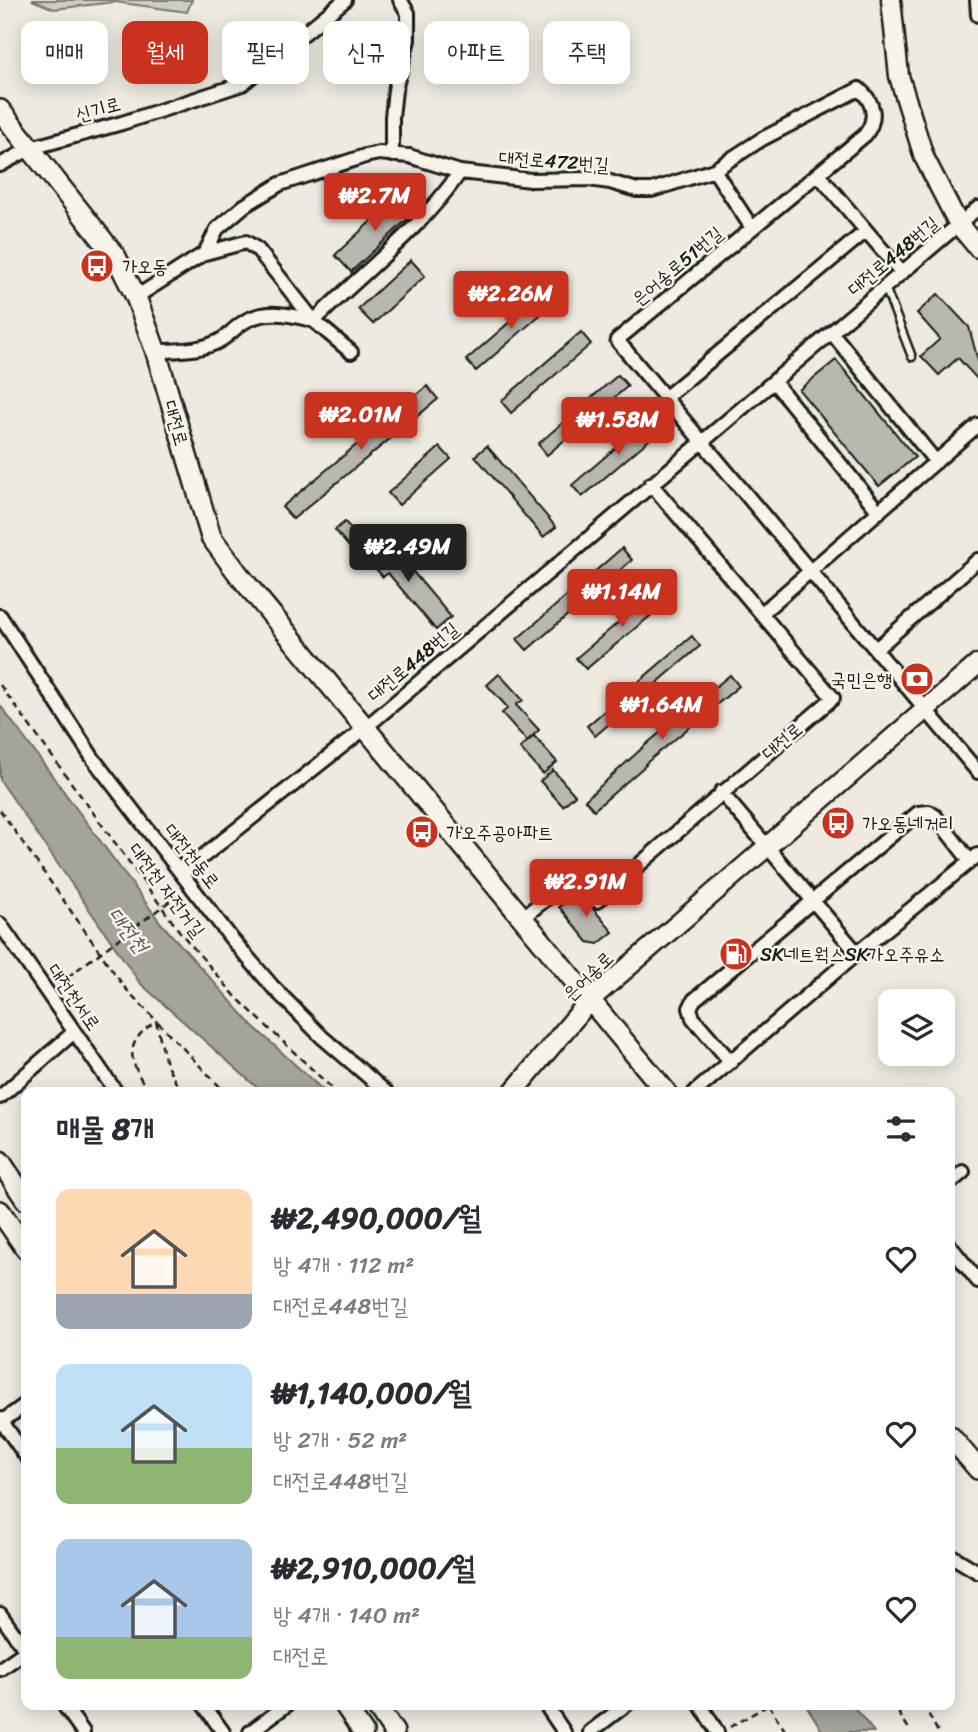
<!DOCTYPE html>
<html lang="ko">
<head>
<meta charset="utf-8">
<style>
	:root { --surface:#fff; --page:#f7f7f7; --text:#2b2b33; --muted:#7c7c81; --accent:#c8321e }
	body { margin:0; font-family:Sriracha,"Poor Story",sans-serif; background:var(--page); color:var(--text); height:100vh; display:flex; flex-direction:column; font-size:26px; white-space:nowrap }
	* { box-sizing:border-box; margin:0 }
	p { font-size:23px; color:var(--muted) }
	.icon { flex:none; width:38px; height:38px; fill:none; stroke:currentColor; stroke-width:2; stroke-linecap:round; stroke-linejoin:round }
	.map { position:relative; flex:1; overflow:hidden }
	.details { position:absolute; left:21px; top:1087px; width:934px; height:623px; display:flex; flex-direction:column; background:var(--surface); border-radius:14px; box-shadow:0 4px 18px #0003 }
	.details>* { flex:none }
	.banner { position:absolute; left:21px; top:21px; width:936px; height:63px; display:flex; gap:14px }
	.tools { position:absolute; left:878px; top:989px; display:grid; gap:14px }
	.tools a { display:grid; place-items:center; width:77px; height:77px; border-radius:14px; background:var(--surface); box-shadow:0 4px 18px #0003; font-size:35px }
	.price { position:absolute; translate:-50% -60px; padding:0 16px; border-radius:7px; background:var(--accent); color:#fff; font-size:23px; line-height:46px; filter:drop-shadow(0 2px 4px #0008) }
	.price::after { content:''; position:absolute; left:50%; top:42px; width:21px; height:16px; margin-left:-10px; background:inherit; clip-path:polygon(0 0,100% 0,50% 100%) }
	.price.selected { background:#222; color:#fff }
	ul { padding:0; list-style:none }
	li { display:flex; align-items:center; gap:21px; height:175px; padding:0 35px }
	li span { display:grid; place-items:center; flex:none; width:196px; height:140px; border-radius:14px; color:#555 }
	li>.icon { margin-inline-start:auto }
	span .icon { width:84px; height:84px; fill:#fffc; stroke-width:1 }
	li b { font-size:30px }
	h2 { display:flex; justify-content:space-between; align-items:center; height:84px; padding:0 35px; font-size:30px }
	.tag { padding:0 24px; border-radius:14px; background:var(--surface); box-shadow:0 4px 18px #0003; font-size:24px; line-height:63px }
	.tag.selected { background:var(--accent); color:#fff }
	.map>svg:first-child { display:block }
</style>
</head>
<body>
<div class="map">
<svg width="978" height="1732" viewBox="0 0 978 1732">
	<rect width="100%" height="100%" fill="#eeeae0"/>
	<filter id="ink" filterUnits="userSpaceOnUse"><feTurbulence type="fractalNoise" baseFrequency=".0143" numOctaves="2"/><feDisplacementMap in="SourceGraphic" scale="14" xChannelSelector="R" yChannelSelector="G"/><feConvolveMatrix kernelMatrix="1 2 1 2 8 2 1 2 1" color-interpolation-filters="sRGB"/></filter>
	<g filter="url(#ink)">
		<!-- green -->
		<path fill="#cfccc3" stroke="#767470" stroke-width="2" d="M32,0h160l-5,12 -72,-10 -61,7z"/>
		<!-- water -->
		<path fill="#a6a39d" stroke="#6f6d69" stroke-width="2" d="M0,705l160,217 94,105 71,65h-63l-122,-109 -140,-203z
			M806,1705h46l22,27h-51z"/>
		<!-- building -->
		<path fill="#bab7af" stroke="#1c1c1c" stroke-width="2" d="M399,195l16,17 -64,60 -16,-17z
			M411,260l14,16 -52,48 -15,-15z
			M545,291l10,11 -79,69 -10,-11z
			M938,294l31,33 9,34v19l-20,-22 -19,17 -18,-19 19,-17 -23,-26z
			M581,332l10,12 -80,69 -10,-12z
			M836,360l79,97 -36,29 -80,-96z
			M618,375l10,11 -81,69 -9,-11z
			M427,386l11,13 -145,120 -11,-12z
			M653,416l10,12 -81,69 -10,-12z
			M487,446l69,81 -13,10 -68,-81z
			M440,447l11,12 -52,46 -11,-12z
			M345,522l20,23 -10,9 -20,-24z
			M375,539l22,27 6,-6 48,57 -15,13 -48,-57 -5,4 -22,-26z
			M622,548l10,12 -105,90 -10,-11z
			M657,590l10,12 -81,67 -10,-11z
			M692,636l8,10 -105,90 -8,-10z
			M499,674l24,26 -7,5 23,25 -12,11 -25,-28 6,-5 -21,-23z
			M730,675l9,11 -94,78 1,1 -52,45 -9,-10 65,-59z
			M534,736l23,26 -14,12 -23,-26z
			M553,770l22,25 -12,11 -23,-25z
			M578,891l35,41 -15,12 -10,-2 -29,-35z"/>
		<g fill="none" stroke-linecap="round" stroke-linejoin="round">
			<defs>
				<path id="service" d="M885,287l27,70"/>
				<path id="minor" d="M977,0l1,15
					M392,155v-38l3,-27 13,-50v-27l-8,-13
					M0,165l31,-17 91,-25 120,-39 103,-84
					M714,170l38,58
					M818,174l84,99
					M205,253l41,-11 12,8 56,71 37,31
					M136,297l69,-44 12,-24 27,-23 36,-22 85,-28 14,-3 30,3 51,16 71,8 58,-1 21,3 27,8h15l62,-20 48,-31 97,-50c15,13 19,29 6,46l-248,205 361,432
					M832,333l104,129
					M156,352c19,-2 41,-1 59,-9 11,-4 16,-12 26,-19 22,-16 50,-10 73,-3 49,-49 107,-92 146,-149
					M774,382l105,130
					M666,397l200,-166
					M762,613l216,-188
					M0,616l94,144 137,178 41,48 50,51 64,55
					M876,649l102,-89
					M721,792l136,161
					M182,873l183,-145 613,-520
					M522,918l54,-43 21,26 236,-203 -182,-214
					M0,924l116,168
					M731,1062l-38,-44 -3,-10 4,-8 224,-187 11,-1 6,4 35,45
					M695,1092l162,-139 121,-98
					M0,1097l74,-65
					M950,1183l13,-11
					M950,1246l28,35
					M0,1419l26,37
					M0,1423l26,-19
					M950,1555l28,17
					M0,1614l26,37
					M0,1669l26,-18
					M63,1704l20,28
					M203,1704l20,28
					M545,1704l19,28
					M700,1704l17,28
					M250,1732l38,-28
					M590,1732l37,-28"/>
				<path id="secondary" d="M891,0l8,76 25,81 35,68 19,23
					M513,1092l77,-92 388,-336"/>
				<path id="primary" d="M0,110l116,147 20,40 20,55 55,185 28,38 427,517
					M0,1161l26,39
					M0,1211l26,38
					M950,1436l28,33
					M344,1704l19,28
					M375,1704l19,28"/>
			</defs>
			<!-- service casing -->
			<use href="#service" stroke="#1c1c1c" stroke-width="11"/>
			<!-- minor casing -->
			<use href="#minor" stroke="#1c1c1c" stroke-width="18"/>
			<!-- secondary casing -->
			<use href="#secondary" stroke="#1c1c1c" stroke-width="23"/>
			<!-- primary casing -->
			<use href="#primary" stroke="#1c1c1c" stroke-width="24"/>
			<!-- path -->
			<path stroke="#1c1c1c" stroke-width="2.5" stroke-dasharray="7 5" stroke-linecap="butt" d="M0,685l180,247 57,66 99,94
				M0,810l125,178 100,104
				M58,984l124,-92
				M149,1092c-20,-31 -27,-48 7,-71l10,43 15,28
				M889,1704l9,8 13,20
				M923,1704l15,28
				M769,1705l17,27
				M730,1727l40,-23"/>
			<!-- service -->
			<use href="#service" stroke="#f7f3e8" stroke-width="6"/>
			<!-- minor -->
			<use href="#minor" stroke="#f7f3e8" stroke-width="12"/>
			<!-- secondary -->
			<use href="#secondary" stroke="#f7f3e8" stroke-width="18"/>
			<!-- primary -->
			<use href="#primary" stroke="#f7f3e8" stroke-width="19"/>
		</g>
	</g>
	<!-- icons -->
	<defs>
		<symbol id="bus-disc" viewBox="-11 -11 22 22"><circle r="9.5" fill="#c8321e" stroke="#f7f3e8"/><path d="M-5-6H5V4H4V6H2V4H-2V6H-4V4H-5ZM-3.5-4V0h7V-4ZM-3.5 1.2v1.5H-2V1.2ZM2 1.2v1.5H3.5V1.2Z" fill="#fff"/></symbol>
		<symbol id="bank-disc" viewBox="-11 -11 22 22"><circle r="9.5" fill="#c8321e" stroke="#f7f3e8"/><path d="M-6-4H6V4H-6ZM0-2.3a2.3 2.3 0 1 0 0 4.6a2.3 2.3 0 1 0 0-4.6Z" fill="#fff"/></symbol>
		<symbol id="fuel-disc" viewBox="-11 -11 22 22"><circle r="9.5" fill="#c8321e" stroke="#f7f3e8"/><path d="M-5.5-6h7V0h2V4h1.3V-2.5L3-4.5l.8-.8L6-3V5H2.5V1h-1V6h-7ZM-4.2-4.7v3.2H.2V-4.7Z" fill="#fff"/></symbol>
	</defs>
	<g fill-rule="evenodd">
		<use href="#bus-disc" x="78" y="247" width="38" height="38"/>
		<use href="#bank-disc" x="898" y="660" width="38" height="38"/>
		<use href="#bus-disc" x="819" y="804" width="38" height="38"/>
		<use href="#bus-disc" x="403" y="813" width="38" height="38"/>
		<use href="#fuel-disc" x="717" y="935" width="38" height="38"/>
	</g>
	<g text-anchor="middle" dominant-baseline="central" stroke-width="5" stroke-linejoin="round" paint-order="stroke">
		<!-- street labels -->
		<g font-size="19" fill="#1c1c1c" stroke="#f7f3e8">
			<text transform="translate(98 109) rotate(-15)">신기로</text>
			<text transform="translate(554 161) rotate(4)">대전로472번길</text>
			<text transform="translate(893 256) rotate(-40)">대전로448번길</text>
			<text transform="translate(677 266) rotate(-40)">은어송로51번길</text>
			<text transform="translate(176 423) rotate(74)">대전로</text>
			<text transform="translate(413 662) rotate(-40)">대전로448번길</text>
			<text transform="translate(782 741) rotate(-40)">대전로</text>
			<text transform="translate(192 856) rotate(52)">대전천동로</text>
			<text transform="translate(167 890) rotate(53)">대전천 자전거길</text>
			<text transform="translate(588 976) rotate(-44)">은어송로</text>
			<text transform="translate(74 997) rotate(55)">대전천서로</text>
		</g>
		<!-- poi labels -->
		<g font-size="19" fill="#1c1c1c" stroke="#f7f3e8" text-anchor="start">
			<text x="122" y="266">가오동</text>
			<text x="892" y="679" text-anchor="end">국민은행</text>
			<text x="862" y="823">가오동네거리</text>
			<text x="446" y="832">가오주공아파트</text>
			<text x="760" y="954">SK네트웍스SK가오주유소</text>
		</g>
		<!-- water labels -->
		<g font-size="21" font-style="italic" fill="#535250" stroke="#f7f3e8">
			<text transform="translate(128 930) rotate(52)">대전천</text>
		</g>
	</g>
</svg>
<div class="tools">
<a><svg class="icon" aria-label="layers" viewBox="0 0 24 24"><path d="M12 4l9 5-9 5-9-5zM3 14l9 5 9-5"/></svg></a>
</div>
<b class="price" style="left:375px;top:233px">₩2.7M</b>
<b class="price" style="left:511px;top:331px">₩2.26M</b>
<b class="price" style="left:361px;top:452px">₩2.01M</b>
<b class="price" style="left:618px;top:457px">₩1.58M</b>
<b class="price selected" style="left:408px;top:584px">₩2.49M</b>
<b class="price" style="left:622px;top:629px">₩1.14M</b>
<b class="price" style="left:662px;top:742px">₩1.64M</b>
<b class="price" style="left:586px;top:919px">₩2.91M</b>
<div class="banner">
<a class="tag">매매</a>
<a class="tag selected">월세</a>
<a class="tag">필터</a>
<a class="tag">신규</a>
<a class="tag">아파트</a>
<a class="tag">주택</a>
</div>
<section class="details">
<h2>매물 8개<svg class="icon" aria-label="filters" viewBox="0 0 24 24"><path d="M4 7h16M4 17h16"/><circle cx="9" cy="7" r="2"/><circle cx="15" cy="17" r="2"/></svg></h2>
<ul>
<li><span style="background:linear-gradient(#ffd9b3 75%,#9aa5b1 0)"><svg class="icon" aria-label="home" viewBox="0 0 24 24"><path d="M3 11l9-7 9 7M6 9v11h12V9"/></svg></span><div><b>₩2,490,000/월</b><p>방 4개 · 112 m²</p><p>대전로448번길</p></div><svg class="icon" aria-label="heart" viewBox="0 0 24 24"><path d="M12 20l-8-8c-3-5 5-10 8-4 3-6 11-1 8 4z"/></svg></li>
<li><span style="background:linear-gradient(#bfe0f5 60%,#8fb573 0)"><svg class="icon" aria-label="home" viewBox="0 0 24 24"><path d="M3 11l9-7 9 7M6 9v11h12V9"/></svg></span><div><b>₩1,140,000/월</b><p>방 2개 · 52 m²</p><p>대전로448번길</p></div><svg class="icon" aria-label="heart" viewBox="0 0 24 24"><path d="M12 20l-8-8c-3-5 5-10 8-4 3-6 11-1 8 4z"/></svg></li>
<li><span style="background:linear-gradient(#a9c7e8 70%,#8fb573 0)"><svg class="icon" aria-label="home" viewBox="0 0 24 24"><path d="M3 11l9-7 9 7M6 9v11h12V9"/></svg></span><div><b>₩2,910,000/월</b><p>방 4개 · 140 m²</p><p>대전로</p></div><svg class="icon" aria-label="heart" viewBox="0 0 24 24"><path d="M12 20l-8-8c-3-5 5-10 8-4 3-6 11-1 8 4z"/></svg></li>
</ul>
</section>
</div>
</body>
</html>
